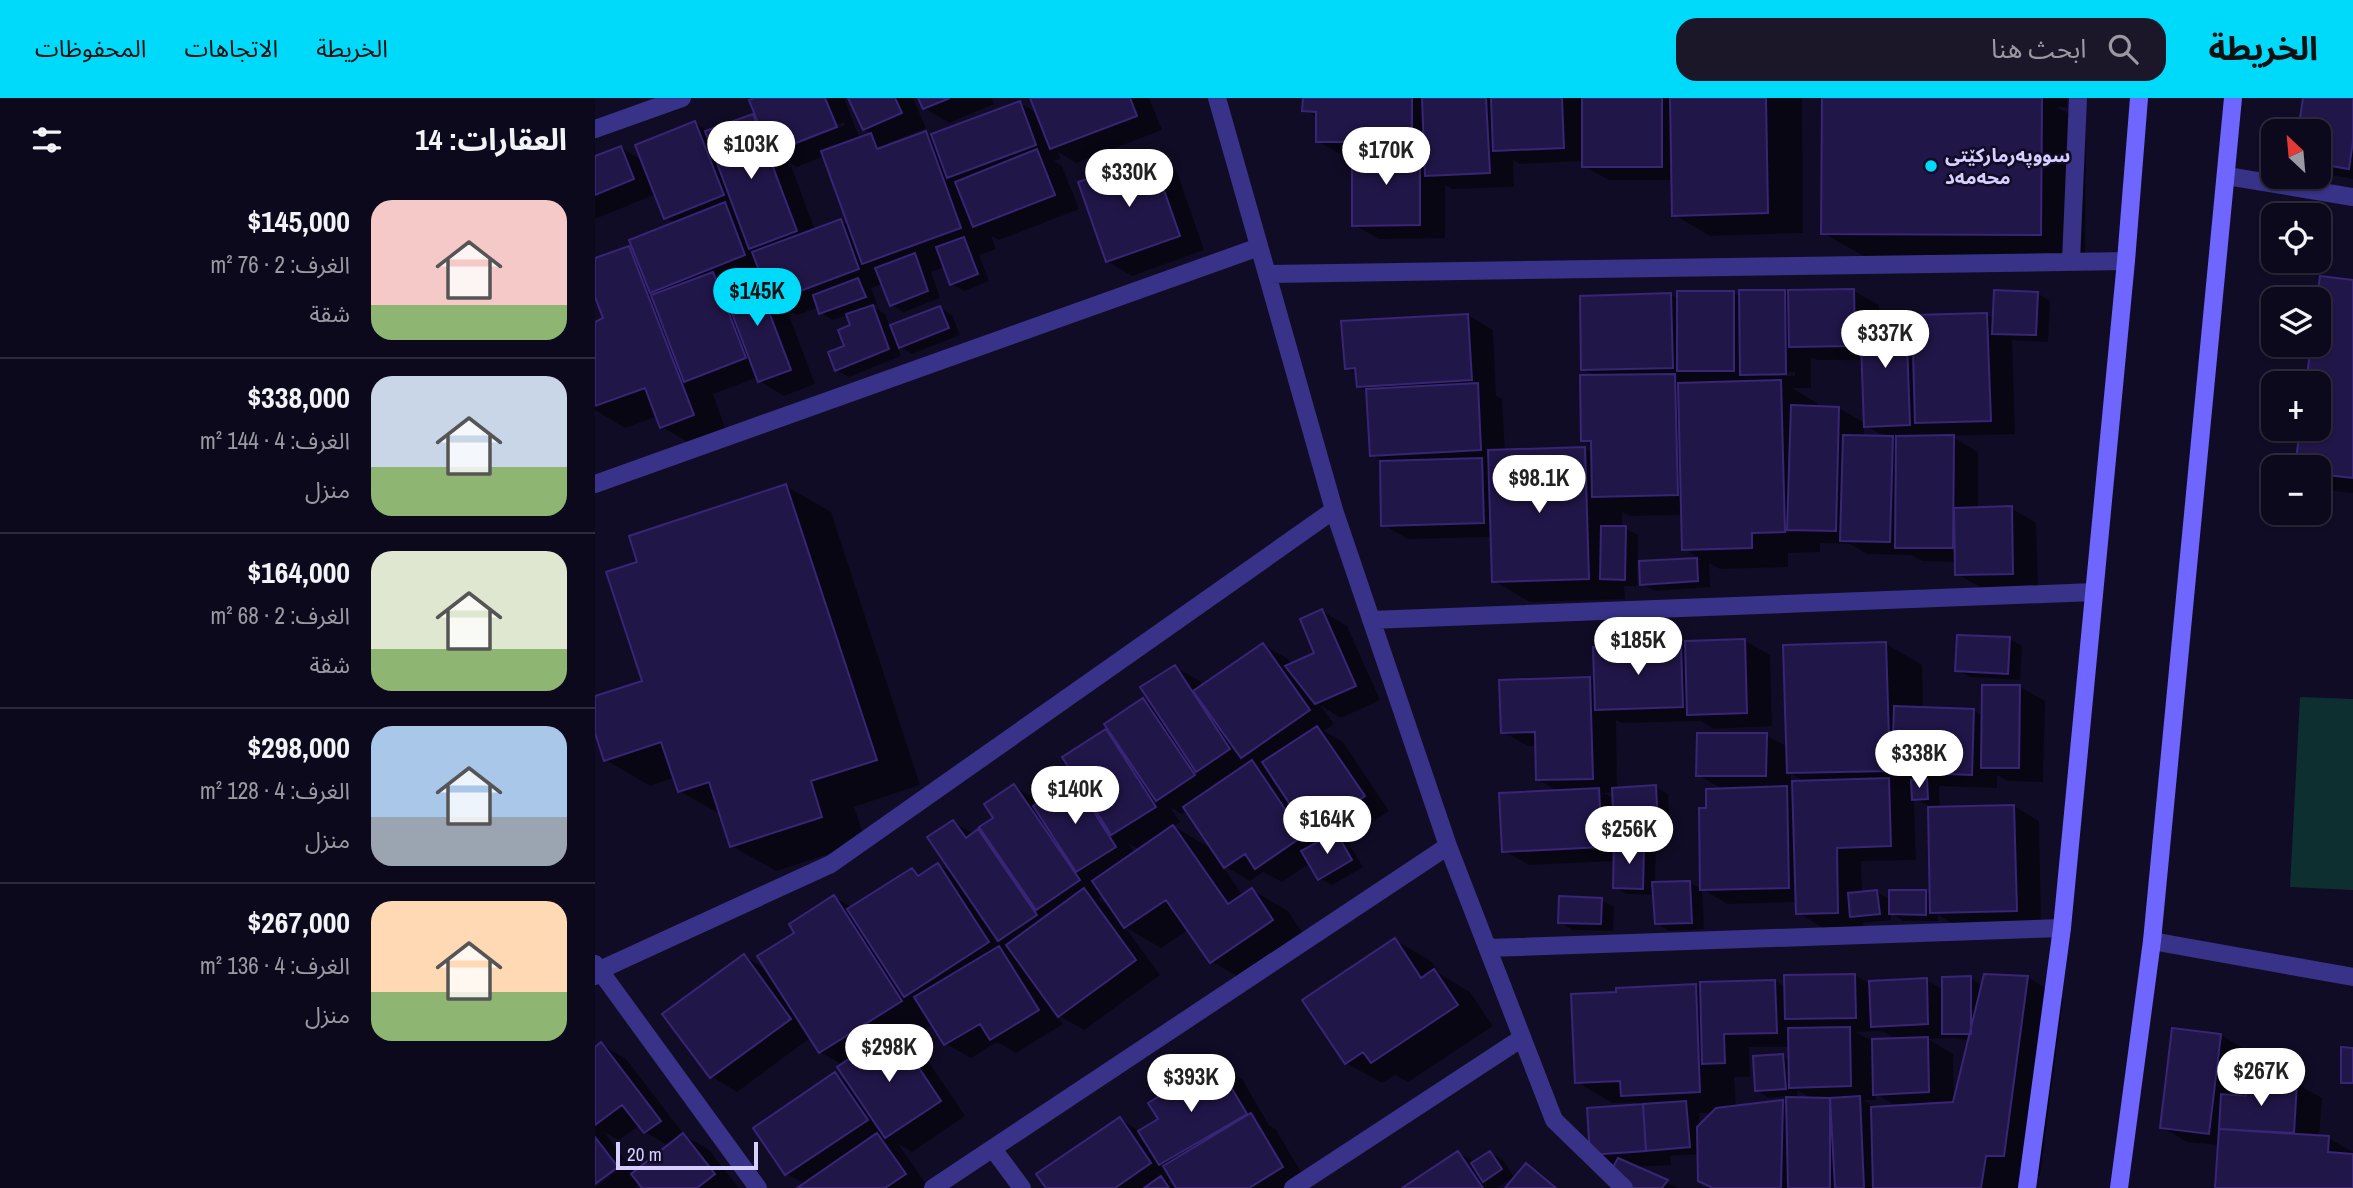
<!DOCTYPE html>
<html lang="ar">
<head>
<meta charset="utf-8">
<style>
	:root { --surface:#0d091c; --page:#1b1729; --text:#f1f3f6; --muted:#9a9aa3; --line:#2d2a3b; --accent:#00dafa }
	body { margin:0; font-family:"Archivo Narrow","Noto Sans Arabic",sans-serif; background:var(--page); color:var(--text); direction:rtl; height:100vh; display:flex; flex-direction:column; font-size:26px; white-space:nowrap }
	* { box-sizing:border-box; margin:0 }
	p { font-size:23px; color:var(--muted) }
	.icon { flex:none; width:38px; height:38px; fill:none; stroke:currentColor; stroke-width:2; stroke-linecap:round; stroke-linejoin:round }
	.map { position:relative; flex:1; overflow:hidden; direction:ltr }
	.side { display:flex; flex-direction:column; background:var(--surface); width:595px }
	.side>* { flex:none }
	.needle { width:46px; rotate:334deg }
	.fabs { position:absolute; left:1666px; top:21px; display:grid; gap:14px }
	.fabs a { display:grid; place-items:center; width:70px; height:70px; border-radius:14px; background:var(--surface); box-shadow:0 2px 5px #0004,0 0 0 2px var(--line); font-size:35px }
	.scale { position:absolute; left:21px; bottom:18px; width:142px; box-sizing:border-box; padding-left:7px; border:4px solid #d6cfff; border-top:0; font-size:19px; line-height:24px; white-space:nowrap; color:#d6cfff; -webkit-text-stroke:5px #110c25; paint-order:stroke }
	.price { position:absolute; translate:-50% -60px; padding:0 16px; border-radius:24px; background:#fff; color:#222; font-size:23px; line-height:46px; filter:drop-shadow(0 2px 4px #0008) }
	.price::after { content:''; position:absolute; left:50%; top:42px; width:21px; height:16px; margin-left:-10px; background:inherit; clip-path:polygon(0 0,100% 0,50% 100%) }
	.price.on { background:var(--accent); color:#111 }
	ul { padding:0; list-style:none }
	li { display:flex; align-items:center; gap:21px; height:175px; padding:0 28px }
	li+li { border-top:2px solid var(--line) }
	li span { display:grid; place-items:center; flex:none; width:196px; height:140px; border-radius:21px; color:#555 }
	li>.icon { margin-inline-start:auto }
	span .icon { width:84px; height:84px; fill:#fffc; stroke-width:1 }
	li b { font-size:30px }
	h2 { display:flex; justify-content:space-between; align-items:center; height:84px; padding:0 28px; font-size:30px }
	header { display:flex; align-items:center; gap:42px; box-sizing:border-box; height:98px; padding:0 35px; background:var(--accent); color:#111 }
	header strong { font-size:33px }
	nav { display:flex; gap:38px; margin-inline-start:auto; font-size:24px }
	.search { width:490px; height:63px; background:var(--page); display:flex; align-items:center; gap:18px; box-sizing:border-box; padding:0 24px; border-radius:21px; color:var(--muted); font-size:26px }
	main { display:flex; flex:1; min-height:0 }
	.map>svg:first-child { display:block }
</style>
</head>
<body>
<header>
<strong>الخريطة</strong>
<div class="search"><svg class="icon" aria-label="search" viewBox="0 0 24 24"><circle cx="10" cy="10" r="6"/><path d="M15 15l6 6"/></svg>ابحث هنا</div>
<nav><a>الخريطة</a><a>الاتجاهات</a><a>المحفوظات</a></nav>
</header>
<main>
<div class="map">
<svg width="1758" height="1090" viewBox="0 0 1758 1090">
	<rect width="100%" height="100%" fill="#110c25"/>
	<!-- green -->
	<path fill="#0e2f2f" d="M1705,599l53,2v191l-63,-3z"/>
	<!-- shadow -->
	<path fill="#0007" fill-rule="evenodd" d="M164,0h85l16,41 13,-5 -9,-5 -14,-31h63l13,30 -37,15 1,3 36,-13 8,5 86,-35 18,11 -6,-16h117l13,32 -86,33 -18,-11 2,7 -6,2 8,5 17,43 -80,31 -8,-4 5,13 -17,6 10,26 -25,10 -12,-7 -7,-17 -14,5 9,26 -36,14 -13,-7 -8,-21 -12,4 6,16 -5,2 13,8 5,13 49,-19 13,7 8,20 -48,19 -16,-10 5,12 -52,21 -13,-7 17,-44 -5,-11 -15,5 -12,-7 -2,-6 -22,8 -10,-5 28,74 -31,12 -25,-15 -1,-4 -45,17 15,42 -30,12 -36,-21 -4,-11 -33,12 -30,-18v-87l11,-4 -11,-27v-32l34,-13 6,4 41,-28 -10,-5 -10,-24 -61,25v-61l26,-10 23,13 51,-38 14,8 44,-15 6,3zM249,24l1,3 -59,24v-4zM229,58l26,70 -9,-5 -26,9 -25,-67 7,4zM166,175l4,10 -12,-7z
		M325,0h72l2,6 -45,19 -25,-15z
		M709,0h498l1,135 -93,3 -36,-21 -1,-35h-64l-26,-14v-5l-63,3 -7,-4 1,27 -62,2 -7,-4v53l-66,1 -25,-14 -1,-70h-11l-25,-14 1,-23 -14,-8z
		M1229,0h243v9h-10l29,17 -1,135 -218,-1 -44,-25z
		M1710,0h48v81l-34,-6v-42h-19z
		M557,60l25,14 27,78 -72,26 -25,-15z
		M1726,180l32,4v211l-20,-2 -14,-8v-16h-22l5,-38h17v-46h-11l5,-38h6v-46z
		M1190,193l5,3 64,-3 25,14v11l27,-1 8,5 73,-5 8,4 42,-26 13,8 -2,41 -36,-2 3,94 -64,2 27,16v57l33,-1 25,15 2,64 -56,1 -25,-14v-12l-35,-1 -11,-6 -44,-1 -17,-10 -30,-1v9l-32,1v14l-68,2 -11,-6 1,24 -55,4 -13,-7 -1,-21 61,-3 -18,-11 -1,-34 -53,1 -8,-4v15l16,8 -1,51h-13l1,13 -95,3 -36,-21 -2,-44 -84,2 -25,-14 -1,-64 -10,-6 -4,-63 -10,-6v-11l-12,-7 122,-53 25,15 3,66 6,3 3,52 80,-2 8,4v-7l-10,-6 14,-63 -14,-8 88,-74 8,4 55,-6 7,4zM1216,259l5,3h48l2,64 -27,-16h-22v-5l-25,-15h19zM1200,274v4h-30v-3zM1269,327l22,12h-22zM1351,444l10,6v4l-12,-7z
		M191,388l45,26 89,273 -66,22 12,35 -90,29 -44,-25 -10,-31 -43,-24 -4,-14 -25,9 -44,-26 -11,-33v-29l49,-16 -5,-119z
		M727,513l25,15 33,74 -39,18 -21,-13 14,19 -10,7 19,11 46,69 -43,28 17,28 -31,18 -13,-7 -9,-15 -28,19 -19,-10 -13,9 -29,-17 22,32 9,-6 36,21 20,30 -61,41 -36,-21 -22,-32 -28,19 -36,-21 35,48 -76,55 -28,-16 7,10 -47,29 -19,-11 -26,16 -25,-14 -13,-20 -25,16 10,6 47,70 -53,36 -14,-8 31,44h-129l5,-4 -18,-10 48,-100 15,9 -7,-18 -23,-13 -9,-15 -74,55 -25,-15 -47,-63 79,-58 24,14 29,-37 37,-36 19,11 59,-38 10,6 16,-11 17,9 -2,-52 21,12 4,-3 10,6 8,-19 18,-32 27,17 33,-21 9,6 23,-57 8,5 29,-36 13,7 19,-40 25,14 3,6 60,-42 25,14 4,6 25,-11zM575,709l12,7 5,-3 27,39 -41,-24 7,-4zM533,745l12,7 -5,3zM508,797l8,11 -13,-7z
		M1415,541l12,7 -2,34 -50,-3 -13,-7z
		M1150,543l25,14 2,71 -58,3 -13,-8 -79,2 -6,-3 1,69 39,-2 12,7 2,44 -44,1v5l18,1 12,7 -1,32 35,-1 12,6 6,-80 16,-19 -26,-15 68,-40 22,12 98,-103 36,21 1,43 50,2 10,6 37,-29 25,14 -2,81 -35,-1 -11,-6v13l-58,-2 1,22 74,-2 25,15 2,103 -84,2 -19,-11v6h-35l-12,-8v7l-28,3v4l-40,1 -25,-15v-11l-71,2 -25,-15 2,40 -35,2 -13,-8 -1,-28 -28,-1 -13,-7 1,-26 -86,4 -25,-14 55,-59 -22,-13v-33h-9l-25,-14 87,-53 6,3 84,-37 7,4zM1196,676l15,8 -15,1zM1019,694v6l-10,-5zM1319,701l16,7 2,90 -6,-4 -35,8 -14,-8 -15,1 -1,-32 55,-1z
		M1006,802l13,7 -1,24 -41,-1 -12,-8z
		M800,842l36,21 9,13 30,18 23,34 -85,56 -13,-7 -13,8 -36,-20z
		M1260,877l16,10 55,-5 18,10 26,-12 13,8 44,-9 36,21 -23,178h-19l-2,12h-305l-15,-34 -29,2 1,9 -37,2 44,21h-46l-41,-34 51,-48 -7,-4 -23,1 -35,-21 41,-88 77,-9 7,4 73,-8 11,7zM1287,933l16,9 -26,1 -16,-9zM1358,940l17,2 -16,59 -1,-45 -25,-15zM1154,949h41v13l-7,-4 -27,34 13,8 19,-2v9l-5,-3 -47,5 -2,-30h16zM1202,992l14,8 -13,1zM1281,996l22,13 -21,1 -14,-8h13zM1104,1015h14l-13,13z
		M1626,937l25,15 -6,47h8l49,-13 25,14 -3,39 9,1 25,14v36h-137l3,-43 -32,-3 -25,-15z
		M6,946l25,15 60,78 22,12 31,39h-94l-4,-5 -6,5h-40l31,-25 -2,-3 -29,22v-133zM45,1027l5,7 24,14 -34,27 -31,-41 15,8z
		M621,966l26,15 27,46 7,5 31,52 -10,6h-119l-5,-9 -5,3 10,6h-130l72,-69 21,13 20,-12z
		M863,1055l17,9 15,-9 13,7 11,17 -17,11h-92z
		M932,1067l12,7 18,16h-50z"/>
	<!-- building -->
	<path fill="#211648" stroke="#382576" stroke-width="2" d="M159,0h71l12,29 -67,26 -21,-53z
		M253,0h47l7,15 -39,17z
		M323,0h32l-27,11z
		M435,0h100l7,18 -87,33z
		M708,0h109v44h-96v-30l-14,-1z
		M827,0h64l4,75 -65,3z
		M896,0h71l2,50 -71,3z
		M987,0h80v69h-80z
		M1075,0h96l2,115 -96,3z
		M1227,0h220l-1,137 -220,-1z
		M1708,0h50v43l-4,28 -30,-5v-33h-21z
		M425,3l16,44 -89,33 -16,-44z
		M158,16l44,117 -48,18 -44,-118z
		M100,23l29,74 -60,24 -29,-74z
		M331,33l35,97 -99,36 -41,-113 50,-18 6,16z
		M26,48l13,33 -39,16v-39z
		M825,50v77l-68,1v-77z
		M442,51l18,46 -82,32 -18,-45z
		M557,58l28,80 -74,26 -28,-80z
		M130,104l20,53 -95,38 -21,-53z
		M246,121l18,50 -88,33 -19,-50z
		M369,139l14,37 -28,11 -14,-38z
		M34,148l65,169 -34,13 -15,-40 -50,18v-84l8,-4 -8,-21v-39z
		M320,155l13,38 -38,15 -15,-38z
		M118,174l33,86 -62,24 -33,-87z
		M160,177l36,95 -33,12 -36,-95z
		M1725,178l33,4v198l-34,-4v-7h-24l5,-38h19v-46h-13l5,-38h8v-46h-2z
		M263,180l8,19 -47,17 -6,-19z
		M1259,191l1,57 -66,1 -1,-57z
		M1144,192h46l1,84 -46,1z
		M1399,192l44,2 -2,43 -44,-1z
		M1082,193h57v80h-57z
		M1076,195l2,75 -92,2 -1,-74z
		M278,207l16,44 -54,22 -7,-19 16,-6 -6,-16 12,-5 -4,-11z
		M345,208l9,22 -50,20 -9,-23z
		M1311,215l4,112 -46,2 -4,-112z
		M1392,215l4,108 -76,2 -3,-108z
		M873,216l4,66 -115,7 -2,-19 -10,1 -4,-48z
		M1080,276l3,121 -86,2 -1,-56h-10l-1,-66z
		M1186,282l4,152 -33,1v15l-70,2 -4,-167z
		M883,285l3,67 -111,6 -4,-67z
		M1196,307l48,2 -3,124 -49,-1z
		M1248,337l50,1 -3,106 -50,-1z
		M1359,337l-1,113h-58l1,-112z
		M990,349l4,132 -97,3 -4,-132z
		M887,360l2,65 -103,3 -1,-65z
		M191,386l91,276 -66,21 11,36 -92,30 -21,-65 -31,10 -17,-50 -57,19 -9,-28v-37l47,-15 -36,-109 31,-10 -8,-26z
		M1417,408l1,68 -58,1 -1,-67z
		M1006,428h25l-1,54 -25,-1z
		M1102,460l1,23 -58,4 -1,-24z
		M727,511l34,77 -41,18 -30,-38 29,-13 -14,-34z
		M1362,537l53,2 -2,37 -53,-3z
		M1150,541l2,74 -60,2 -2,-74z
		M1291,544l4,129 -103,2 -4,-128z
		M668,545l47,67 -69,48 -48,-67z
		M1086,546l2,63 -88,3 -2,-63z
		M580,567l55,84 -34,23 -56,-85z
		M995,579l3,102 -57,1 -1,-48 -34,1 -2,-53z
		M1387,587h38l-1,83h-38z
		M548,600l52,77 -39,26 -52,-77z
		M1299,608l80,3 -2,66 -80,-3z
		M722,628l48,70 -56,37 -47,-71z
		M511,631l50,78 -45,28 -49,-78z
		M1102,635h70l-1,43h-70z
		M657,662l51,76 -48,33 -10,-15 -21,14 -41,-61z
		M1294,680l2,68 -54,2 1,65 -42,1 -4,-133z
		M1332,681l1,20 -16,1 -1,-20z
		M479,682l42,67 -40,25 -43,-66z
		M419,686l66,96 -44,30 -57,-83 14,-9 -9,-14z
		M1061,687l2,47 -44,2 -2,-46z
		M1192,688l2,102 -89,2 -1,-82h7v-19z
		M1004,690l3,59 -100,5 -3,-59z
		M1419,707l3,106 -87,2 -2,-106z
		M358,722l13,18 12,-9 59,86 -39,26 -71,-104z
		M578,727l55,79 24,-16 21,32 -63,43 -44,-63 -42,28 -32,-47z
		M741,734l16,28 -34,20 -17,-29z
		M1019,744l30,1 -1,46 -30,-1z
		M343,765l51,79 -85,55 -57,-88 65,-41 6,8z
		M1095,783l2,42 -37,1 -3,-42z
		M489,790l52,72 -78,57 -52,-72z
		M1282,792l3,24 -30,3 -2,-24z
		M1294,792h37v25l-37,-1z
		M239,797l68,106 -83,52 -62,-97 37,-23 -5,-9z
		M964,798l43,2 -1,26 -43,-1z
		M800,840l26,40 13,-9 24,36 -87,58 -8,-11 -18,12 -43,-64z
		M404,848l40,64 -49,30 -10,-16 -36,21 -30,-48z
		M149,856l47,65 -81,59 -48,-64z
		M1260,876l1,44 -71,1 -1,-44z
		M1389,876l44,2 -24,180h-18l-5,32h-108l-2,-81 82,-5z
		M1376,878v58h-29v-57z
		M1332,880l1,46 -57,3 -2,-46z
		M1180,882l2,53 -53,1 1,29 -23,1 -2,-82z
		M1101,886l4,108 -79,4 -1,-15 -45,2 -4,-89 45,-2v-4z
		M1255,929l1,59 -62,2 -1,-60z
		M1577,930l49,6 -12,100 -49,-6z
		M298,931l48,72 -56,37 -48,-71z
		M1333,939l1,55 -56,3 -1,-56z
		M6,944l60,79 -17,12 -22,-28 -27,20v-78z
		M1746,949l12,1v35h-12z
		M1188,956l3,35 -31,2 -2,-35z
		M621,964l31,52 -88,51 -21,-34 20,-12 -10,-16z
		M240,974l33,48 -83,55 -32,-47z
		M1653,980l49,4 -3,51 -75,-4 2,-35 25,2z
		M1265,998l4,92h-29l-5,-90z
		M1191,999l44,1v90h-42z
		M1188,1002l-2,88h-68l-15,-7 -1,-54 19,-19z
		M1091,1003l4,46 -44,4 -3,-47z
		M1048,1006l3,47 -56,4 -3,-47z
		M656,1015l32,54 -34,21h-73l-13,-22z
		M525,1019l31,46 -36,25h-69l-10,-14z
		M1624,1031l110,7 -1,16 25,2v34h-138z
		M88,1035l32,41 -18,14h-55l-11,-14z
		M282,1035l29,41 -21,14h-88z
		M0,1039l23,30 -23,17z
		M863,1053l25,37h-81z
		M895,1053l12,18 -19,13 -12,-19z
		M1023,1060l50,22 -6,8h-32l-18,-19z
		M931,1065l30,25h-51z
		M566,1078l8,12h-25z"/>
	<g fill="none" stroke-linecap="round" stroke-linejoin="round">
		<!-- street -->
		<path stroke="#383289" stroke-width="18" d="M622,0l117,412 114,336 106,274 70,68
			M0,31l87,-31
			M1632,78l126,21
			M1476,163l7,-163
			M672,176l859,-13
			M0,386l664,-237
			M776,522l723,-28
			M1557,843l201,36
			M893,850l574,-20
			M0,866l163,224
			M0,878l5,-6 231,-106 503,-354
			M398,1051l29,39
			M338,1090l515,-342
			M698,1090l229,-150"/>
		<!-- secondary -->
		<path stroke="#6f66ff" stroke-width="18" d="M1432,1090l35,-260 64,-667 13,-163
			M1524,1090l33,-247 81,-843"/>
	</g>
	<!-- markers -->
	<circle fill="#00dafa" stroke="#110c25" stroke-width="2.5" cx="1336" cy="68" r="7"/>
	<g text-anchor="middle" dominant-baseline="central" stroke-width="5" stroke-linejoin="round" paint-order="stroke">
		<!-- poi labels -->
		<g font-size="19" font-weight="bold" fill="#d6cfff" stroke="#110c25" text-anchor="start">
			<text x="1350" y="57">سووپەرمارکێتی<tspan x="1350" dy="22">محەمەد</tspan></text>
		</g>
	</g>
</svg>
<div class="fabs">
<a><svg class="needle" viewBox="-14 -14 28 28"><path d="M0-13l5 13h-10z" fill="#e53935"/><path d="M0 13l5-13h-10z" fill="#9a9aa3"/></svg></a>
<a><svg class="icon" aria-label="locate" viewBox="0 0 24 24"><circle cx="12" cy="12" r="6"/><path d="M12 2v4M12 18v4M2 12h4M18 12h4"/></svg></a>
<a><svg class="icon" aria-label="layers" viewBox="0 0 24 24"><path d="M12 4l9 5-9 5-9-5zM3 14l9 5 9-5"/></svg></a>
<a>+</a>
<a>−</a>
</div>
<div class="scale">20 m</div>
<b class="price" style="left:156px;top:83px">$103K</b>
<b class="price" style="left:791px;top:89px">$170K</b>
<b class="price" style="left:534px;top:111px">$330K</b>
<b class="price on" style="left:162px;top:230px">$145K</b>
<b class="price" style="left:1290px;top:272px">$337K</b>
<b class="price" style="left:944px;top:417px">$98.1K</b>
<b class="price" style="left:1043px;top:579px">$185K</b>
<b class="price" style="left:1324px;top:692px">$338K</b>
<b class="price" style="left:480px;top:728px">$140K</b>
<b class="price" style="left:732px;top:758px">$164K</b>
<b class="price" style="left:1034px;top:768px">$256K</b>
<b class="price" style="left:294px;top:986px">$298K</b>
<b class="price" style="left:1666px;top:1010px">$267K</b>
<b class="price" style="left:596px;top:1016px">$393K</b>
</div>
<section class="side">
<h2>العقارات: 14<svg class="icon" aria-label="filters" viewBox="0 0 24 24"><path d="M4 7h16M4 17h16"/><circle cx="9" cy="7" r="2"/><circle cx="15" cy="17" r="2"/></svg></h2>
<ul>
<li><span style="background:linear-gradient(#f6c9c9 75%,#8fb573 0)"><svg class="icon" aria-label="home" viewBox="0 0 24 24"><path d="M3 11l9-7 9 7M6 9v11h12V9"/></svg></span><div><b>$145,000</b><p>الغرف: 2 · 76 m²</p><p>شقة</p></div></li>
<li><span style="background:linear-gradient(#c9d6e8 65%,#8fb573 0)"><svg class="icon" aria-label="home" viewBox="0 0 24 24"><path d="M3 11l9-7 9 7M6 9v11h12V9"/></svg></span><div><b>$338,000</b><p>الغرف: 4 · 144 m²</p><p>منزل</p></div></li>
<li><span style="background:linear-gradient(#dfe7d0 70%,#8fb573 0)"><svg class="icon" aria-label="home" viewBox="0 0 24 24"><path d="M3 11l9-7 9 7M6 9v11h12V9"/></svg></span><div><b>$164,000</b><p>الغرف: 2 · 68 m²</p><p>شقة</p></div></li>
<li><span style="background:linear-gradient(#a9c7e8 65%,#9aa5b1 0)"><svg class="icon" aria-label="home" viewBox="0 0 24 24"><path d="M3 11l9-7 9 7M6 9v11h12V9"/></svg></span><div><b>$298,000</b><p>الغرف: 4 · 128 m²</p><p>منزل</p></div></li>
<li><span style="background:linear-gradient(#ffd9b3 65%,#8fb573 0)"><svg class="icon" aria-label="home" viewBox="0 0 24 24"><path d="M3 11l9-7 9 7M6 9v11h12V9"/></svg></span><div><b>$267,000</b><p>الغرف: 4 · 136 m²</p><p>منزل</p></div></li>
</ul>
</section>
</main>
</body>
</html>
